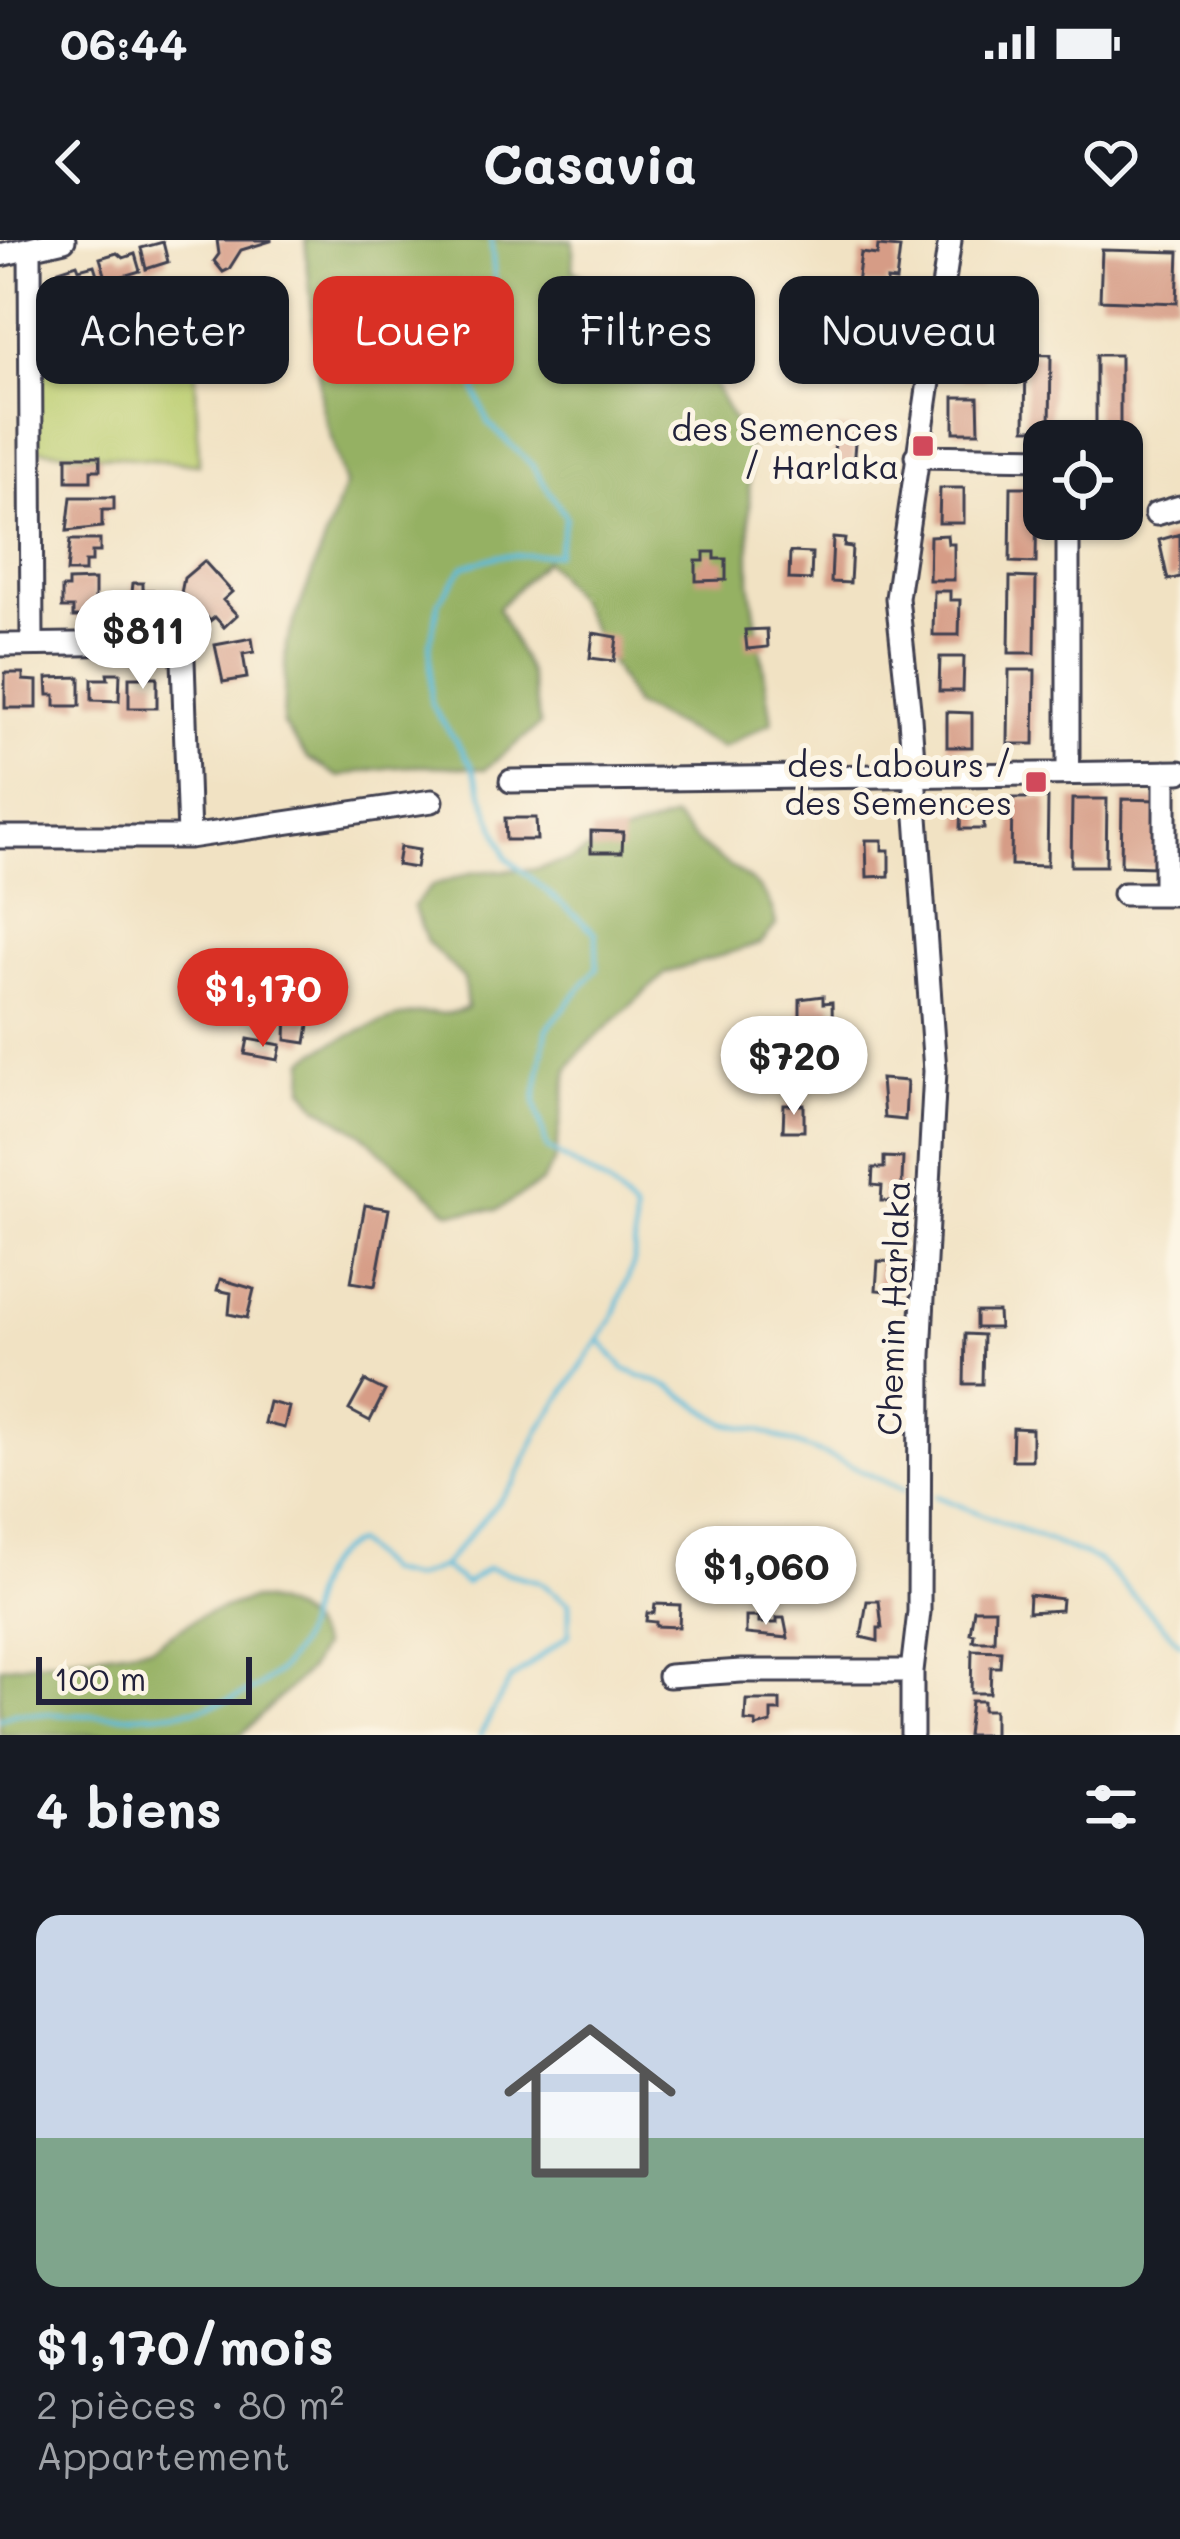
<!DOCTYPE html>
<html lang="fr">
<head>
<meta charset="utf-8">
<style>
	:root { --surface:#171b24; --page:#242831; --text:#f1f3f6; --muted:#9ea1a6; --accent:#d93025 }
	body { margin:0; font-family:Mali,sans-serif; background:var(--page); color:var(--text); height:100vh; display:flex; flex-direction:column; font-size:45px; white-space:nowrap }
	* { box-sizing:border-box; margin:0 }
	p { font-size:39px; color:var(--muted) }
	.icon { flex:none; width:66px; height:66px; fill:none; stroke:currentColor; stroke-width:2; stroke-linecap:round; stroke-linejoin:round }
	.map { position:relative; height:1495px; overflow:hidden }
	.details { display:flex; flex-direction:column; background:var(--surface); flex:1 }
	.details>* { flex:none }
	.top-card { position:absolute; left:36px; top:36px; width:1110px; height:108px; display:flex; gap:24px }
	.controls { position:absolute; left:1023px; top:180px; display:grid; gap:24px }
	.controls a { display:grid; place-items:center; width:120px; height:120px; border-radius:24px; background:var(--surface); box-shadow:0 3px 9px #0004; font-size:60px }
	.scale { position:absolute; left:36px; bottom:30px; width:216px; box-sizing:border-box; padding-left:12px; border:6px solid #22223b; border-top:0; font-size:33px; line-height:42px; white-space:nowrap; color:#22223b; -webkit-text-stroke:9px #fcf5e5; paint-order:stroke }
	.price { position:absolute; translate:-50% -102px; padding:0 27px; border-radius:42px; background:#fff; color:#222; font-size:39px; line-height:78px; filter:drop-shadow(0 3px 6px #0008) }
	.price::after { content:''; position:absolute; left:50%; top:72px; width:36px; height:27px; margin-left:-18px; background:inherit; clip-path:polygon(0 0,100% 0,50% 100%) }
	.price.current { background:var(--accent); color:#fff }
	ul { padding:0; list-style:none }
	li { display:grid; align-content:center; gap:24px; height:636px; padding:0 36px }
	li span { display:grid; place-items:center; height:372px; border-radius:24px; color:#555 }
	li>.icon { margin-inline-start:auto }
	span .icon { width:216px; height:216px; fill:#fffc; stroke-width:1 }
	li b { font-size:51px }
	h2 { display:flex; justify-content:space-between; align-items:center; height:144px; padding:0 36px; font-size:51px }
	.chip { padding:0 42px; border-radius:24px; background:var(--surface); box-shadow:0 3px 9px #0004; font-size:42px; line-height:108px }
	.chip.current { background:var(--accent); color:#fff }
	.status { display:flex; justify-content:space-between; align-items:center; height:84px; padding:0 60px; background:var(--surface); direction:ltr }
	.status svg { height:33px; fill:currentColor }
	header { display:flex; justify-content:space-between; align-items:center; height:156px; padding:0 36px; background:var(--surface); font-size:54px; font-weight:700 }
	.map>svg:first-child { display:block }
</style>
</head>
<body>
<div class="status"><b>06:44</b><svg viewBox="0 0 49 12"><path d="M0 12V9h3v3zM5 12V6h3v6zM10 12V3h3v9zM15 12V0h3v12zM26 1h20v11H26zM47 4h2v5h-2z"/></svg></div>
<header><svg class="icon" aria-label="back" viewBox="0 0 24 24"><path d="M15 5l-7 7 7 7"/></svg>Casavia<svg class="icon" aria-label="heart" viewBox="0 0 24 24"><path d="M12 20l-8-8c-3-5 5-10 8-4 3-6 11-1 8 4z"/></svg></header>
<div class="map">
<svg width="1180" height="1495" viewBox="0 0 1180 1495">
	<rect width="100%" height="100%" fill="#fcf5e5"/>
	<filter id="ink" filterUnits="userSpaceOnUse"><feTurbulence type="fractalNoise" baseFrequency=".00833" numOctaves="2"/><feDisplacementMap in="SourceGraphic" scale="24" xChannelSelector="R" yChannelSelector="G"/><feConvolveMatrix kernelMatrix="1 2 1 2 8 2 1 2 1" color-interpolation-filters="sRGB"/></filter>
	<filter id="wash" filterUnits="userSpaceOnUse"><feTurbulence type="fractalNoise" baseFrequency=".004" numOctaves="4" result="noise"/><feDisplacementMap in="SourceGraphic" scale="48" xChannelSelector="R" yChannelSelector="G"/><feGaussianBlur stdDeviation="2.7" result="paint"/><feColorMatrix in="noise" values="0 0 0 0 0 0 0 0 0 0 0 0 0 0 0 0 0 1.4 0 .05"/><feComposite in="paint" operator="in"/></filter>
	<g filter="url(#wash)">
		<rect width="100%" height="100%" fill="#f1e2c3"/>
		<!-- green -->
		<path fill="#bcce71" stroke="#6f7856" stroke-width="3" d="M31,117l164,4 4,103 -168,-15z"/>
		<!-- forest -->
		<path fill="#95b163" stroke="#5c6a4f" stroke-width="3" d="M305,0h268v30l113,62 63,118 1,132 22,140 -50,26 -88,-43 -57,-104 -32,-41 -47,48 32,67 10,50 -55,44c-51,-4 -97,-6 -146,8l-32,-19 -24,-34 3,-80 59,-159 -23,-78z
			M674,578c11,11 22,24 34,33 30,23 63,33 68,74l-15,18 -95,30 -86,79 -12,17 -13,92 -14,22 -44,27 -48,2 -88,-79 -42,-26 -15,-19 1,-28c19,-16 91,-46 116,-47 19,0 27,3 46,-5l-3,-29 -37,-37 -14,-36 20,-21 41,-13 61,-3 36,-9 35,-20z
			M251,1359c35,4 55,15 70,48l-12,22 -68,66h-241v-68l152,-21 50,-31z"/>
		<g fill="none" stroke-linecap="round" stroke-linejoin="round">
			<!-- stream -->
			<path stroke="#5bbbda" stroke-width="4.5" d="M600,1100l24,29 48,19 53,35 36,8 75,28 67,31
				M936,1256l163,65 81,82
				M442,1327l24,17 21,-16 51,13 31,22v32l-59,45 -30,55
				M0,1479l14,-6c93,2 263,22 291,-89 7,-34 14,-67 50,-82l31,30 26,6 30,-11 73,-85 24,-51 73,-111 22,-58 1,-50 -25,-26 -63,-38 -12,-48 12,-71 50,-61 -1,-35 -89,-75 -35,-92 -41,-62 -1,-60 9,-43 25,-35 35,-10 58,-2 9,-37 -34,-52 -44,-42 -12,-32 19,-108 -4,-43"/>
		</g>
		<g id="blocks">
			<!-- building -->
			<path fill="#d69c86" d="M217,0h54v1l-30,9 -12,19 -6,3 -9,-11 5,-7z
				M163,2l5,20 -22,7 -5,-21z
				M878,6l22,2 -4,33 -9,-1v6l-30,-2 4,-31 16,2z
				M1102,10l77,2 -2,51 -77,-3z
				M117,13l6,5 12,-4 5,17 -33,10 -7,-23z
				M77,24l2,5 15,-4 6,19 -25,7 3,9 -10,3 -9,-33z
				M881,83l19,4 -7,32 -18,-4z
				M961,105h24v34h-24z
				M1026,114l25,1 -1,74h-25z
				M1096,115h24v75h-24z
				M954,157h24l1,35h-25z
				M836,188l20,2 -3,37 -20,-1z
				M67,216h33v14h-9v11h-24z
				M1011,247h26l-1,76 -26,-1z
				M940,248h24v35h-25z
				M71,257h43v13h-12v17l-35,4z
				M1180,294v43l-12,3 -9,-40z
				M947,295l1,9h6v36h-25l1,-44z
				M833,298l12,1 -1,7 8,1 -2,36 -19,-1z
				M70,300h30v12h-8v10h-7v10h-18z
				M704,312h11v7h11v21l-30,1v-20h8z
				M790,312l22,1 -1,27 -22,-1z
				M204,321l28,31 -9,8 14,15 -13,12 -9,-10 -5,4 -5,-6 -4,3 -20,-25 3,-15z
				M1010,337l26,1 -1,75h-26z
				M95,340v37h-22v-9h-11v-20h6v-7z
				M133,343h10v7h10v5h11v19l-34,-1z
				M934,351h16v9h10l-1,35h-26z
				M767,389l1,18 -21,2 -2,-19z
				M593,393l24,4 -3,24 -24,-3z
				M252,398l2,14 -11,2 4,24 -24,4 -8,-37z
				M940,417h24l-1,34h-24z
				M1009,430h26l-1,74h-26z
				M5,433h18v7l14,1v27h-32z
				M107,433h13l-1,28 -27,-1v-21h16z
				M80,437v29h-25v-11h-7l-1,-17z
				M129,437h28v31h-28z
				M947,472l25,1v34h-25z
				M1012,558h36l-1,68 -36,-1z
				M1072,559h35l-1,67h-35z
				M1122,559l35,1 -1,67 -35,-1z
				M961,560l23,1v28h-24z
				M505,578h31l1,22h-31z
				M591,591l32,1 -1,20h-31z
				M866,600h16v10h7v26l-22,1z
				M400,607l19,3 -3,18 -19,-3z
				M823,756v7l9,-1 1,48h-6v8l-20,1 -1,-41 -6,1v-20z
				M287,771l23,8 -4,24 -20,-3z
				M248,799l33,6 -3,15 -33,-6z
				M881,839l26,2 -2,39 -21,-2z
				M784,865h20v26h-21z
				M884,917l19,1 -2,43h-20l1,-15 -10,-1 1,-17h11z
				M365,965l24,4 -14,77 -24,-4z
				M878,1021l22,1 -3,30 -21,-2z
				M220,1039l34,10 -7,29 -18,-4 2,-21 -14,-3z
				M976,1072h22l1,16h-23z
				M965,1094l18,1 -1,49h-18z
				M365,1141l20,10 -15,30 -21,-11z
				M269,1162l20,5 -5,21 -20,-5z
				M1013,1188l19,1v31h-20z
				M1029,1355l33,4 -1,11 -33,2z
				M867,1361h12l3,27h-4v13l-17,-4z
				M655,1364l25,1 -1,22 -23,-1v-4l-10,-1 1,-8h7z
				M974,1369h21l-1,32h-21l1,-7 -4,-1z
				M746,1377h13v6h18v-5h7l4,20 -42,-4z
				M972,1410l29,1 -1,16h-9l-1,26h-19z
				M746,1460h34v11h-9v12l-15,4v-5l-11,-1z
				M971,1461h12v9h11v25h-27z"/>
		</g>
	</g>
	<g filter="url(#ink)">
		<use href="#blocks" fill-opacity="0" stroke="#413f4f" stroke-width="3"/>
		<g fill="none" stroke-linecap="round" stroke-linejoin="round">
			<defs>
				<path id="minor" d="M30,9l2,395
					M0,15l64,-15
					M916,216l128,2
					M1156,274l24,-7
					M0,405l149,-2 24,5 10,12 6,177
					M1068,533v-254
					M511,541l669,-9
					M0,597h189l243,-36
					M1124,654h56
					M1165,654v-122
					M669,1436l72,-5h171
					M912,1495v-64l7,-59 1,-257 15,-284 -25,-353 -13,-120 53,-358"/>
			</defs>
			<!-- minor casing -->
			<use href="#minor" stroke="#413f4f" stroke-width="27"/>
			<!-- minor -->
			<use href="#minor" stroke="#fff" stroke-width="21"/>
		</g>
	</g>
	<!-- markers -->
	<g fill="#d1495b" stroke="#fcf5e5" stroke-width="4.5">
		<rect x="911" y="194" width="24" height="24" rx="6"/>
		<rect x="1024" y="530" width="24" height="24" rx="6"/>
	</g>
	<g text-anchor="middle" dominant-baseline="central" stroke-width="10" stroke-linejoin="round" paint-order="stroke">
		<!-- poi labels -->
		<g font-size="33" fill="#22223b" stroke="#fcf5e5" text-anchor="end">
			<text x="899" y="187">des Semences<tspan x="899" dy="38">/ Harlaka</tspan></text>
			<text x="1012" y="523">des Labours /<tspan x="1012" dy="38">des Semences</tspan></text>
		</g>
		<!-- street labels -->
		<g font-size="33" fill="#22223b" stroke="#fcf5e5">
			<text transform="translate(892 1068) rotate(-88)">Chemin Harlaka</text>
		</g>
	</g>
</svg>
<div class="controls">
<a><svg class="icon" aria-label="locate" viewBox="0 0 24 24"><circle cx="12" cy="12" r="6"/><path d="M12 2v4M12 18v4M2 12h4M18 12h4"/></svg></a>
</div>
<div class="scale">100 m</div>
<b class="price" style="left:143px;top:452px">$811</b>
<b class="price current" style="left:263px;top:810px">$1,170</b>
<b class="price" style="left:794px;top:878px">$720</b>
<b class="price" style="left:766px;top:1388px">$1,060</b>
<div class="top-card">
<a class="chip">Acheter</a>
<a class="chip current">Louer</a>
<a class="chip">Filtres</a>
<a class="chip">Nouveau</a>
</div>
</div>
<section class="details">
<h2>4 biens<svg class="icon" aria-label="filters" viewBox="0 0 24 24"><path d="M4 7h16M4 17h16"/><circle cx="9" cy="7" r="2"/><circle cx="15" cy="17" r="2"/></svg></h2>
<ul>
<li><span style="background:linear-gradient(#c9d6e8 60%,#7fa58c 0)"><svg class="icon" aria-label="home" viewBox="0 0 24 24"><path d="M3 11l9-7 9 7M6 9v11h12V9"/></svg></span><div><b>$1,170/mois</b><p>2 pièces · 80 m²</p><p>Appartement</p></div></li>
</ul>
</section>
</body>
</html>
